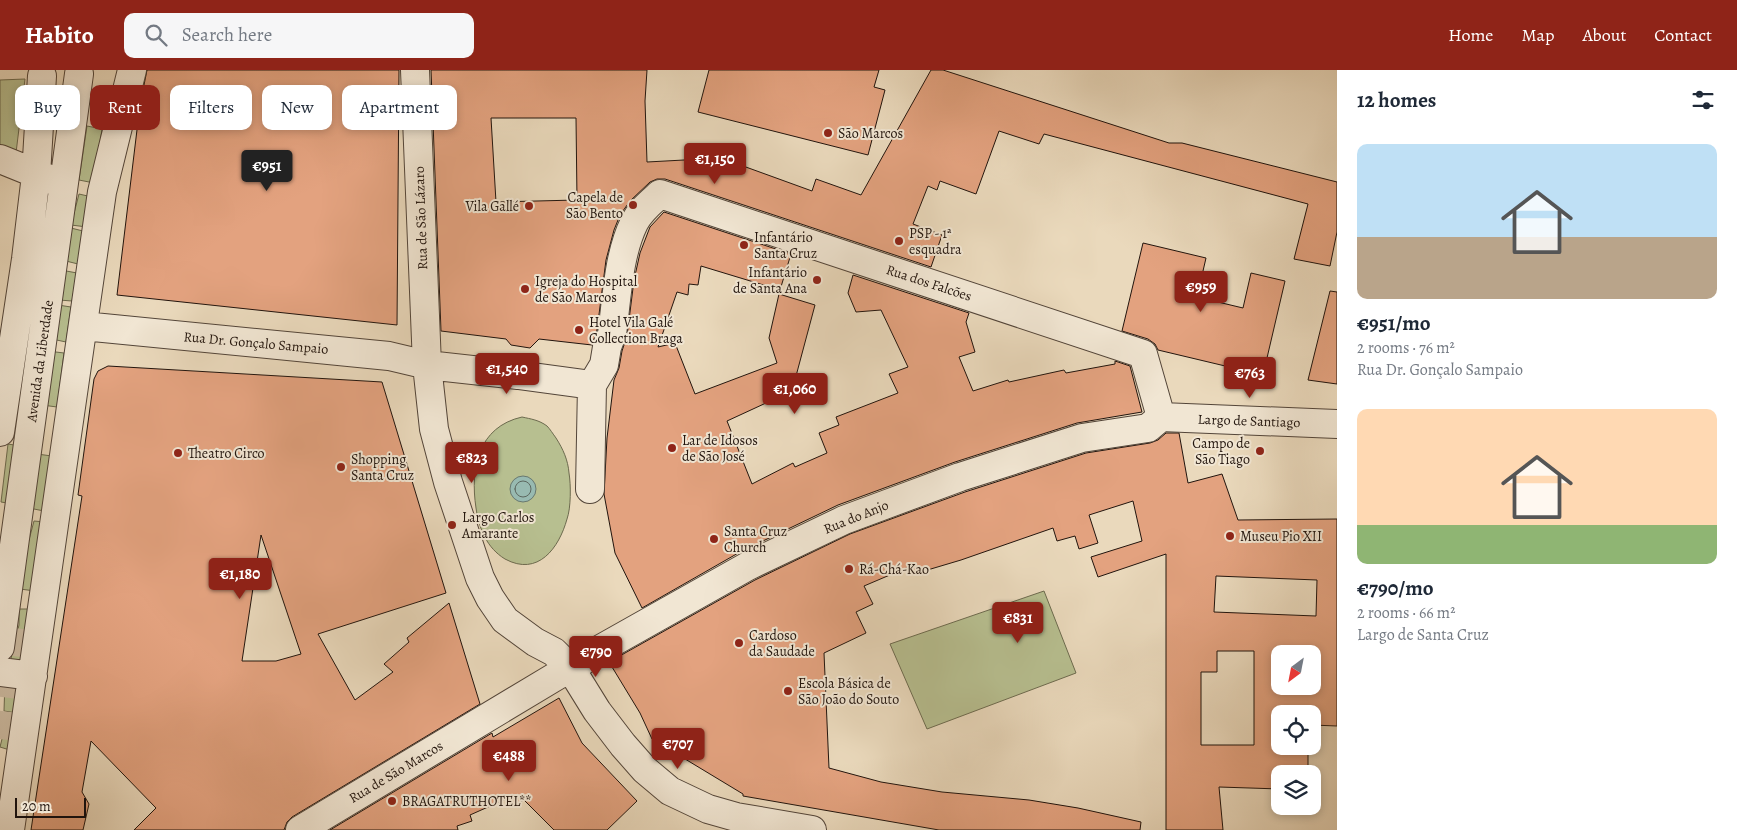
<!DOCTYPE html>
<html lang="en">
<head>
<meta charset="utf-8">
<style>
	:root { --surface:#fff; --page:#f6f6f7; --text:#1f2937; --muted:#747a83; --accent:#8f2418 }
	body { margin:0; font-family:Alegreya,serif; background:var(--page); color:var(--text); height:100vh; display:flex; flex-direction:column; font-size:19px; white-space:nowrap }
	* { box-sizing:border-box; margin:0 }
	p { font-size:16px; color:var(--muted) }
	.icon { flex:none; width:28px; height:28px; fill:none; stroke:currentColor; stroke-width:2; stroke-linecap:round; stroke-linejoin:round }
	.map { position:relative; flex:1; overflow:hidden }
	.side { display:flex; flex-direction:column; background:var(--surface); width:400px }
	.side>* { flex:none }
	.guide { position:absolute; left:15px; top:15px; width:475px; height:45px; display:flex; gap:10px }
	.needle { width:32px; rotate:212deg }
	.fabs { position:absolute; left:1271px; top:575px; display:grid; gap:10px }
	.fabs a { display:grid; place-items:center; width:50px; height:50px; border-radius:10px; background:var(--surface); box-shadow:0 2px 8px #0003; font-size:25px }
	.scale { position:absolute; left:15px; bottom:12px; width:71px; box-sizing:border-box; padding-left:5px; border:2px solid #21140d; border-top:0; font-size:14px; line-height:18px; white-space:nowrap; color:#21140d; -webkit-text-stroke:4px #f1e6d3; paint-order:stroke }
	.price { position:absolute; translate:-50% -42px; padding:0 11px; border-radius:5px; background:var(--accent); color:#fff; font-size:16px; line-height:32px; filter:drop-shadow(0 1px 2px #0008) }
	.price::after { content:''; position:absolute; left:50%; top:30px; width:15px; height:11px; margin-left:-8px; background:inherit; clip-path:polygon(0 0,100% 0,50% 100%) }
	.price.selected { background:#222; color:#fff }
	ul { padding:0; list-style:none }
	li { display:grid; align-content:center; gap:10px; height:265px; padding:0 20px }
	li span { display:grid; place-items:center; height:155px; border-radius:10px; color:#555 }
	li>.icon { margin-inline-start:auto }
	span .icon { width:90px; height:90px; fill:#fffc; stroke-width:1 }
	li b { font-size:21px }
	h2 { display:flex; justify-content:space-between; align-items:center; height:60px; padding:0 20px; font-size:21px }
	.chip { padding:0 18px; border-radius:10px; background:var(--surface); box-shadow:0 2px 8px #0003; font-size:18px; line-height:45px }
	.chip.selected { background:var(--accent); color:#fff }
	header { display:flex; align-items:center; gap:30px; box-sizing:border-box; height:70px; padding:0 25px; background:var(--accent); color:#fff }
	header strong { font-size:24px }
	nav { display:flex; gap:28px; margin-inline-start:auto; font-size:18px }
	.search { width:350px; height:45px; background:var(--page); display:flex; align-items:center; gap:12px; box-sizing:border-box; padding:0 18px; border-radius:10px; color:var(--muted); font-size:19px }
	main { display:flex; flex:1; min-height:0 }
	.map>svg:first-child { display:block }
</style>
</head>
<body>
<header>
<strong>Habito</strong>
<div class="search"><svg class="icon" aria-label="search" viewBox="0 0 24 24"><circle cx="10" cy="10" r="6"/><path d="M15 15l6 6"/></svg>Search here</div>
<nav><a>Home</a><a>Map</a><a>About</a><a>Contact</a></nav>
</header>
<main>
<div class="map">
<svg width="1337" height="760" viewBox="0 0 1337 760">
	<rect width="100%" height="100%" fill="#ead9bc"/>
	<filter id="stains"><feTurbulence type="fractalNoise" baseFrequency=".004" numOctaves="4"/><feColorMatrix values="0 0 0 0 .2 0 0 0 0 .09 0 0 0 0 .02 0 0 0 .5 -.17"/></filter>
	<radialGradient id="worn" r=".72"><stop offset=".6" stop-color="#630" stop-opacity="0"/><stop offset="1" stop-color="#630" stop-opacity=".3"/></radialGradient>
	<!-- green -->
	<path fill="#b7bf90" stroke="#6c6a4e" d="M25,9l-9,74 -16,-7v-66z
		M87,56l15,3 -8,54 -15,-3z
		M79,124l13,3 -5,30 -16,-2z
		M71,158l16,4 -5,33 -16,-4z
		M61,200l16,3 -5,28 -13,-1z
		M58,235l13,2 -5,35 -14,-3z
		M48,281l16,2 -7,54 -15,-2z
		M522,347c9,2 17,3 25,9 3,3 6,8 9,12 7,11 12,22 13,35 2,12 2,35 -2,46 -8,29 -29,58 -62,40 -18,-11 -26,-30 -29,-51 -6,-40 2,-81 46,-91z
		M8,374l12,2 -7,58 -12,-2z
		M37,384l15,2 -8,55 -15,-3z
		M34,451l11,1 -10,69 -15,-2 1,-19z
		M1044,521l32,82 -149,56 -37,-85z
		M19,539h14l-8,58h-16l10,-42z
		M5,610l16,2 -4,31 -13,-2z
		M4,646l13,1 -4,34 -13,-4 3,-12z"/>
	<!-- water -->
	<path fill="#98bab1" stroke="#68786f" d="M510 419a13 13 0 1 1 26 0a13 13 0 1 1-26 0Z"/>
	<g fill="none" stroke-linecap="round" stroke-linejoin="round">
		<!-- shore -->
		<path stroke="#5c675f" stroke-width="1" d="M515 419a8 8 0 1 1 16 0a8 8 0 1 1-16 0Z"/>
	</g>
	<!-- building -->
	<path fill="#e3a27f" stroke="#21140d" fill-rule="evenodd" d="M147,0h252l-2,255 -280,-30 23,-190z
		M431,0h216l-2,31 2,61 74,-4 91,33 4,-12 45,16 70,-125h12l226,73h13l155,39v50l-7,34 -36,-7 14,-55 -264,-70 -5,10 -40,-13 -23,63 -36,-13 -3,9 -9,-4 -15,38 29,11 -11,32 -266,-88h-8l-7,3 -20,19 -10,14 -6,15 -8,30 -9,70 -5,15 -53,-6 -9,9 -19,-3 -5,-6 -65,-8zM491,48h85l1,82 -81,2z
		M709,0h170l-5,17 11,3 -17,65 -170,-43z
		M664,142l127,42 -11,36 -79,-24 -3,19 -9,-1 -1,11 -11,-3 -19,55 17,-4 20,51 82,-31 -8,-25 10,-44 36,11 -23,86 -65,30 25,63 41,-21 2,4 32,-14 -8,-20 20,-8 -3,-8 62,-24 -9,-19 19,-7 -27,-57 -25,2 -8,-19 5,-18 116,38 -3,9 9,30 -16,5 14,34 35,-11 1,2 55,-12 2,3 49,-9v-3l15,5 12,46 -65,11 -122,39 -117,43 -98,47 -98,56 -27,-55 -11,-59 3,-56 7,-58 5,-12 3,-17 5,-15 7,-56 6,-27 10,-26z
		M1143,173l63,15 -9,39 46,11 8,-35 34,8 -22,94 -105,-25 -3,-6 -7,-5 -26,-8z
		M1330,221l7,1v92l-29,-4z
		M108,296l274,16 64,211 -128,41 37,66 38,-28 -9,-8 25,-22 -2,-4 42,-35 31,101 -188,113 -5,5 -3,8h-150l22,-22 -65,-67 -9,51 7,12 -6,26h-52l51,-334 -4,-1 16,-116 4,-8zM261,465l40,119 -25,7h-34z
		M1166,363h13l9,50 34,-9 16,46 99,-1v207l-25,-1v-11h-32v32h28v28h-28v15l-61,-2 4,43h-57v-276l-68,23 -7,-20 51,-16 -9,-40 -44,14 9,28 -19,6 -4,-13 -18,5 -4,-13 -92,32 -47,14 -3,-8 -47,20 9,18 -17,8 10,21 -42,20 5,115 52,14 61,10 87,8 49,8 63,14 -1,8h-201l-196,-34v-2l-91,-55 -12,-26 -31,-51 146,-82 95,-46 115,-42 121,-39 64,-10 8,-3zM1216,506l101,4 -1,36 -102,-4zM1217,581h37v94h-53v-73h16zM1280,584h32v32h-32z
		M559,628l23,45 55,58 -30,29h-53l-30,-30 -13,6 -5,-7 -36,16 2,6 -15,5 1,4h-128l162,-97 1,4z"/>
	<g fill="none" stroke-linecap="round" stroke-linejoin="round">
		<!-- major-tunnel -->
		<path stroke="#ccbba2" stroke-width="28" stroke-dasharray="28 14" stroke-linecap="butt" d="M0,669l16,-122"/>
		<defs>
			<path id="minor" d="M415,0l12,295 7,64 14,53 32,96 10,20 15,22 30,22 19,10 17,17 26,42 26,34 22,25 25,21 38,18 28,8 76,13
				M0,89l52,21
				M83,256l306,30 38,9 91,10 74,10
				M592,315l12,-20 3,-18 5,-13c5,-36 6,-78 22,-111 6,-12 16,-20 26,-29l483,160 18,63
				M1161,347l176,7
				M0,362l26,-173 10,-84 6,-99
				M590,419l2,-104
				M0,577l79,-573
				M0,602l33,4
				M10,760l92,-638 30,-122
				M300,760l258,-155 13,-6 26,-18 151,-85 96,-46 116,-43 122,-39 66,-10 13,-11"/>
		</defs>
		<!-- minor casing -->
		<use href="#minor" stroke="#534539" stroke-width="30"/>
		<!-- minor -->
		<use href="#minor" stroke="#f1e6d3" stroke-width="28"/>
	</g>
	<!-- markers -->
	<g fill="#8f2418" stroke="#f1e6d3" stroke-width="2">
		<circle cx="828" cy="63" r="5"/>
		<circle cx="633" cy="135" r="5"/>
		<circle cx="529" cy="136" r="5"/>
		<circle cx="899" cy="171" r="5"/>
		<circle cx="744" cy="175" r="5"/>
		<circle cx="817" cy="210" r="5"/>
		<circle cx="525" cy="219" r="5"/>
		<circle cx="579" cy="260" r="5"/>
		<circle cx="672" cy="378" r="5"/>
		<circle cx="1260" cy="381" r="5"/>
		<circle cx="178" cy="383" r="5"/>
		<circle cx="341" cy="397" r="5"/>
		<circle cx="452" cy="455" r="5"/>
		<circle cx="1230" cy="466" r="5"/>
		<circle cx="714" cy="469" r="5"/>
		<circle cx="849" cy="499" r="5"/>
		<circle cx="739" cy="573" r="5"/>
		<circle cx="788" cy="621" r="5"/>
		<circle cx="392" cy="731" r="5"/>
	</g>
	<g text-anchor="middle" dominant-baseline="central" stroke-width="4" stroke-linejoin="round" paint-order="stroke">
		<!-- poi labels -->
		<g font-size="14" fill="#21140d" stroke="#f1e6d3" text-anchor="start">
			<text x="838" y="63">São Marcos</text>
			<text x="623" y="127" text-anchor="end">Capela de<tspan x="623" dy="16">São Bento</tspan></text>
			<text x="519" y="136" text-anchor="end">Vila Gallé</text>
			<text x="909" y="163">PSP - 1ª<tspan x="909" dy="16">esquadra</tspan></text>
			<text x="754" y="167">Infantário<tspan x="754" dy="16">Santa Cruz</tspan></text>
			<text x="807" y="202" text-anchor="end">Infantário<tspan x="807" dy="16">de Santa Ana</tspan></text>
			<text x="535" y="211">Igreja do Hospital<tspan x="535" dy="16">de São Marcos</tspan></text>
			<text x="589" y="252">Hotel Vila Galé<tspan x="589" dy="16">Collection Braga</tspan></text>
			<text x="682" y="370">Lar de Idosos<tspan x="682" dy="16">de São José</tspan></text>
			<text x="1250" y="373" text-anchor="end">Campo de<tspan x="1250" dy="16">São Tiago</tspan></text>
			<text x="188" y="383">Theatro Circo</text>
			<text x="351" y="389">Shopping<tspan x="351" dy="16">Santa Cruz</tspan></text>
			<text x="462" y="447">Largo Carlos<tspan x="462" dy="16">Amarante</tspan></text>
			<text x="724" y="461">Santa Cruz<tspan x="724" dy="16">Church</tspan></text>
			<text x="1240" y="466">Museu Pio XII</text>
			<text x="859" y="499">Rá-Chá-Kao</text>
			<text x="749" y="565">Cardoso<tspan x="749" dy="16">da Saudade</tspan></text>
			<text x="798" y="613">Escola Básica de<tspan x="798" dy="16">São João do Souto</tspan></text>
			<text x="402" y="731">BRAGATRUTHOTEL**</text>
		</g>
		<!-- street labels -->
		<g font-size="14" fill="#21140d" stroke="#f1e6d3">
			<text transform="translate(421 148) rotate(-92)">Rua de São Lázaro</text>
			<text transform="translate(929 213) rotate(18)">Rua dos Falcões</text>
			<text transform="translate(256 273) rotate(5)">Rua Dr. Gonçalo Sampaio</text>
			<text transform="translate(40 291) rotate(-82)">Avenida da Liberdade</text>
			<text transform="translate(1249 351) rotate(2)">Largo de Santiago</text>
			<text transform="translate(856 447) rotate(-22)">Rua do Anjo</text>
			<text transform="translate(396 702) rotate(-31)">Rua de São Marcos</text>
		</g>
	</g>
	<rect width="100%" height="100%" filter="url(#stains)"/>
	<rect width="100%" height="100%" fill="url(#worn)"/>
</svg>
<div class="fabs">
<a><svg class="needle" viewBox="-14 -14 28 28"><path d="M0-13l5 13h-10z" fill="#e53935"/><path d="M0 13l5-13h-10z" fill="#747a83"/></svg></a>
<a><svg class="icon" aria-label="locate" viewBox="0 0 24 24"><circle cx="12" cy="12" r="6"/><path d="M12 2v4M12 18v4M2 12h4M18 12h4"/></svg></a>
<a><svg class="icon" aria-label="layers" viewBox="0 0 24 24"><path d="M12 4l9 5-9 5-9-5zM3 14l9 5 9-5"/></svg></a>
</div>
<div class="scale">20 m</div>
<b class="price" style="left:715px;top:115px">€1,150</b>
<b class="price selected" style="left:267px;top:122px">€951</b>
<b class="price" style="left:1201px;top:243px">€959</b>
<b class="price" style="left:507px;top:325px">€1,540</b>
<b class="price" style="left:1250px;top:329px">€763</b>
<b class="price" style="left:795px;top:345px">€1,060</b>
<b class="price" style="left:472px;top:414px">€823</b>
<b class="price" style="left:240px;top:530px">€1,180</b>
<b class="price" style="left:1018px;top:574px">€831</b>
<b class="price" style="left:596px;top:608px">€790</b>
<b class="price" style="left:678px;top:700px">€707</b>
<b class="price" style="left:509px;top:712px">€488</b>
<div class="guide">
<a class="chip">Buy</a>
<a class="chip selected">Rent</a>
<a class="chip">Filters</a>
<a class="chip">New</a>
<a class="chip">Apartment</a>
</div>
</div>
<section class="side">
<h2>12 homes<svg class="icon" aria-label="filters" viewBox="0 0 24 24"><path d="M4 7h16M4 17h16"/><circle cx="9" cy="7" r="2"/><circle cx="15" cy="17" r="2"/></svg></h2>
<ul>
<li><span style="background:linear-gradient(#bfe0f5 60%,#b9a48a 0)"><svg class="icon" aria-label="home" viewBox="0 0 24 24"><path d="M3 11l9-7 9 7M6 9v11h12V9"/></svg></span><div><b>€951/mo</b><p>2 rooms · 76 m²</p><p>Rua Dr. Gonçalo Sampaio</p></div></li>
<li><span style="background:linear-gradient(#ffd9b3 75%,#8fb573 0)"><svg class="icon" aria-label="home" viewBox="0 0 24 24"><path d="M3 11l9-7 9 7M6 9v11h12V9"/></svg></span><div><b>€790/mo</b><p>2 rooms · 66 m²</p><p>Largo de Santa Cruz</p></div></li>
</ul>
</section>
</main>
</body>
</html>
